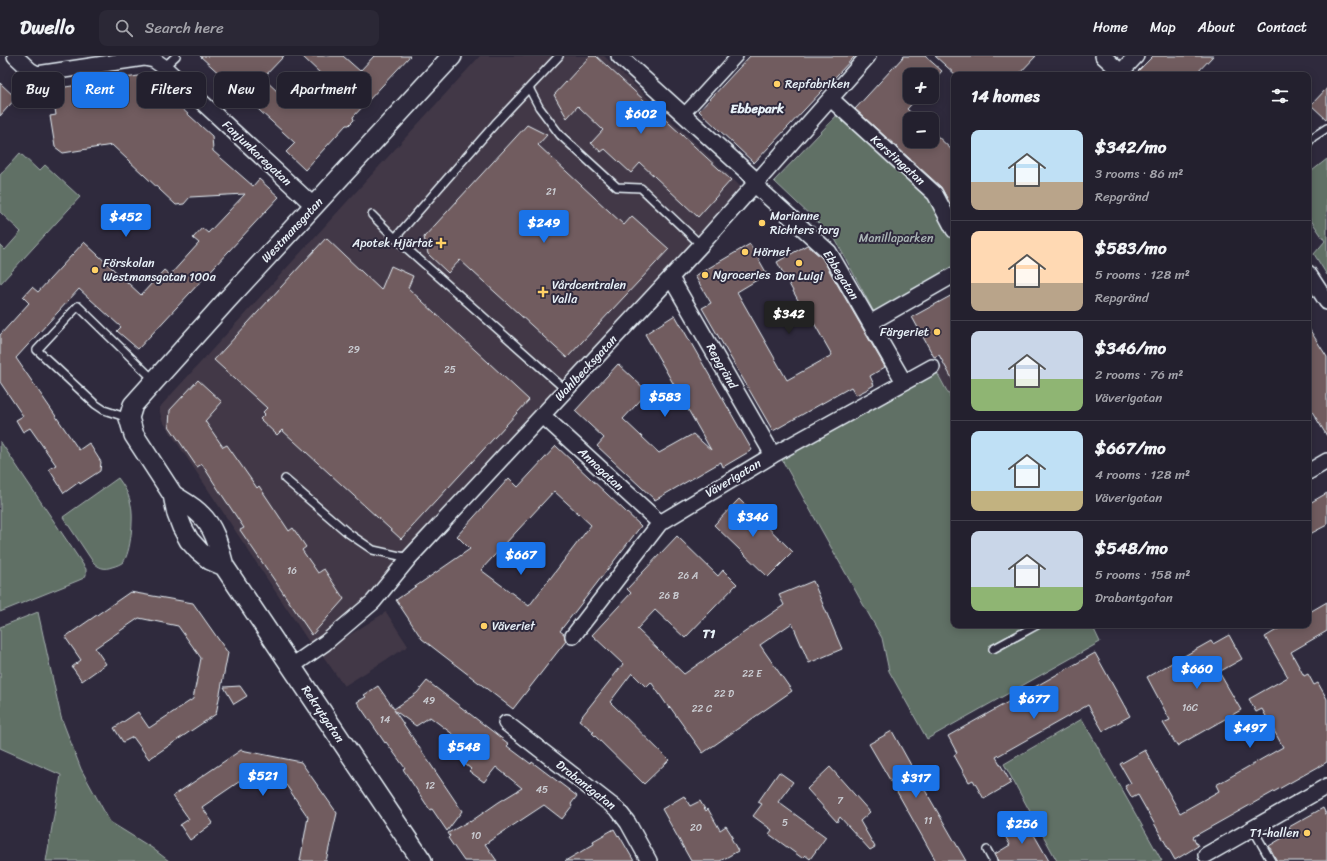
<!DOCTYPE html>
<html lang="en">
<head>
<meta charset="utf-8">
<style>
	:root { --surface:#23202e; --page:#2b2836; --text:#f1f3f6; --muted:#a3a3aa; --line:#403e4a; --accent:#1a73e8 }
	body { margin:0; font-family:Sriracha,sans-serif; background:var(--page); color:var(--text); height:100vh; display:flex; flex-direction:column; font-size:15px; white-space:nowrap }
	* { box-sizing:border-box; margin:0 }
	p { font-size:13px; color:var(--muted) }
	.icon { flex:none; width:22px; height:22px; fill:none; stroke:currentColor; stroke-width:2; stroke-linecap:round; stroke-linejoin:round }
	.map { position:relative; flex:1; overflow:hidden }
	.panel { position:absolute; left:951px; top:16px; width:360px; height:556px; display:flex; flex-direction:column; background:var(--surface); border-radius:8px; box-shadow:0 2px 10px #0003,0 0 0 1px var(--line) }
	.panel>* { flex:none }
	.top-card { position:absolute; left:12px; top:16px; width:380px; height:36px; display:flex; gap:8px }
	.fabs { position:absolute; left:903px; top:12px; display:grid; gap:8px }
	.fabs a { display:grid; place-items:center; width:36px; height:36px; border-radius:8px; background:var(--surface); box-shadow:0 2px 10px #0003,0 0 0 1px var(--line); font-size:20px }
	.price { position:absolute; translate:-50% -34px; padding:0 9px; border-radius:4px; background:var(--accent); color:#fff; font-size:13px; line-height:26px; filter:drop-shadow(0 1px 2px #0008) }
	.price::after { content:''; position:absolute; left:50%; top:24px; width:12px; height:9px; margin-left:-6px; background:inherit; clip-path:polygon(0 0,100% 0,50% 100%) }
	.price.current { background:#222; color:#fff }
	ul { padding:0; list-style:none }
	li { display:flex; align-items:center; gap:12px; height:100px; padding:0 20px }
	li+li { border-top:1px solid var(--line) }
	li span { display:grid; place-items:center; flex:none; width:112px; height:80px; border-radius:8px; color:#555 }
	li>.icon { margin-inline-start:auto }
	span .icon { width:48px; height:48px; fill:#fffc; stroke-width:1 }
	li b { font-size:17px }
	h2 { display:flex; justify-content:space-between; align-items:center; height:48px; padding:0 20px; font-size:17px }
	.pill { padding:0 14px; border-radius:8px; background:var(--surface); box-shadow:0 2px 10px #0003,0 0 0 1px var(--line); font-size:14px; line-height:36px }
	.pill.current { background:var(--accent); color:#fff }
	header { display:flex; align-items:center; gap:24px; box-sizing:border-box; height:56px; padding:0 20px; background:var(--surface); border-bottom:1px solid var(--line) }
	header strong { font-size:19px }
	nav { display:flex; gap:22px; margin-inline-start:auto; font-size:14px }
	.search { width:280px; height:36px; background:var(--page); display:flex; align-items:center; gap:10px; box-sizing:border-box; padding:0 14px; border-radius:8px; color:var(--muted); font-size:15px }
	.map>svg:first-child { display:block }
</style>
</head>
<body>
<header>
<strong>Dwello</strong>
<div class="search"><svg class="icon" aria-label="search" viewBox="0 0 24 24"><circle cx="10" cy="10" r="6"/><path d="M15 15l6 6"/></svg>Search here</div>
<nav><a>Home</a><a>Map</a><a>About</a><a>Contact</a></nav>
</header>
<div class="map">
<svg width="1327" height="805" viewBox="0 0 1327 805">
	<rect width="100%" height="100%" fill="#2f2a3d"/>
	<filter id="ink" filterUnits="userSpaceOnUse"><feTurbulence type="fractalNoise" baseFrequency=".025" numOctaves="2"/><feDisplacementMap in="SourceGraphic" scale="8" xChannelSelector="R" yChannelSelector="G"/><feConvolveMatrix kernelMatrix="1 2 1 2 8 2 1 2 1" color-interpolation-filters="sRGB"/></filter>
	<g filter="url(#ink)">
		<!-- built -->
		<path fill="#433947" d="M480,0h124l138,132 -336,361 -48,59 -47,37 -149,-225 -3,-12z
			M954,303v45l-19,-35z
			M386,556l22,34 -64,40 -23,-33z"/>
		<!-- green -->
		<path fill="#606f65" stroke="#a4b0ae" d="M842,54l93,84 19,36v39l-79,45 -40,-75 -61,-58z
			M20,97l19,18 6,-6 35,32 -80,87v-39l5,5 16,-18 -21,-20v-37z
			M1327,103v116l-13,-21 11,-13 -17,-25v-42z
			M935,313l19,35v221h138l8,17 -173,97 -38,-68 -7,-33 -101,-180z
			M0,385l86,128v6l-2,3 -7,3 -77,31z
			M118,422c6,8 11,16 13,27 3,10 0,49 -8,57 -2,2 -7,4 -11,5 -8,3 -13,1 -19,-5l-30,-45z
			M38,556l23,105 20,52 29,53 42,26 17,13h-123l15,-86 -61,-27v-121z
			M1082,663l80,142h-105l-53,-97z"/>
		<!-- building -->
		<path fill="#715c5e" stroke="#e8f1f8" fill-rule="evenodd" d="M200,0h84l-21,22 31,29 28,-32 -20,-19h41l17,15 14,-15h36l-57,61 1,3 -5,5h-3l-41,45 -19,-18 9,-9z
			M590,0h6l135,124 -33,37 -58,-54 -9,10 -26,-24 -4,3 -10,-9 12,-13 -25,-24 -11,12 -13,-23z
			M750,0h105l-101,107 -55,-52z
			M904,0h21l17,15 -10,11v-7h-22v22h8l-11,12 11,10h-8v22h22v-10l22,21v59l-13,-24 -86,-78z
			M935,0h101l-18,19h-62z
			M1153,0h60l-18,19h-61z
			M145,19l67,61 1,15 40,35 6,-7 20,18 -141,152 -21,-18 4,-4 -42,-38 -63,69 63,92 10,-7 12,19 -1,9 -20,13 -1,-2 -15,11 -15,-24 7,-4 -26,-37 -7,4 -7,-12 7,-4 -23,-34v-47l29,-32 -6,-6 9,-10 6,5 46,-50 57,53 23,-25 6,5 29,-32 -6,-5 9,-10 6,5 37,-39 -55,3 -6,7 -8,1 -64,-60 -49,8 -8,-6 -5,-31 6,-1 -4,-26z
			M0,27l16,15 -16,18z
			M1327,32v32l-16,-15z
			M527,69l20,10 -9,10 86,80 8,-9 37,33 -102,109 -107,-98 -12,13 -20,-19 -4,-17z
			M326,182l55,52 10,-24 22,10 -5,12 121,112 -128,139 -119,-109 -5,5 -17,-16 5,-5 -2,-2 4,-4 -53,-48z
			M750,188l17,30 -30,18 50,88 45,-25 -26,-46 -2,2 -27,-49 30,-17 15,13 63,109 -15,9 4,9 -8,5 -10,5 -5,-8 -78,44 -71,-123 9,-5 -16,-27z
			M954,238v88l-15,-27 -5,2 -22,-40z
			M675,259l77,135 -29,17 -2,-5 -66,38 -58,-54 7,-8 -29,-27 43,-47 30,28 -25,27 36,34 34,-19 18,16 -66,-116z
			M1308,271l19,30v79l-19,-31z
			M198,324l24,22 -17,19 18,26 4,-2 30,43 2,-2 30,45 4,-3 13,19 -4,3 16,23 6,-4 20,30 -32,36 -72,-105 4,-2 -28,-42 -14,-22 -5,3 -28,-41 1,-16z
			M556,390l85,80 -81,105 4,3 2,7 -53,68 -91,-70 -26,-39 74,-51 -13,-13 52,-58 9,9zM554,435l37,34 -62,81 -48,-36z
			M1327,437v32l-19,10v-31z
			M739,443l54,53 -25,25 -54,-52z
			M677,480l41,40 5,-6 14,14 -52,54 -30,-28 -18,19 47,45 100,-69 -5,-10 34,-14 29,68 -33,14 -17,-40 -32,22 32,46 -89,62 -33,-46 -1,1 -18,-26 -5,5 -14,-14 -22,29 59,58 -25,24 -52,-51 2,-1 -15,-12 44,-56 -31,-29 39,-42 -4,-4z
			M130,536l63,11 35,50 -12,61 -67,45 -16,-22 -10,5 -9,-14 24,-16 11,16 44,-29 8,-41 -23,-32 -39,-8 -44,30 11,16 -24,17 -10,-14 9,-7 -16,-23z
			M1327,546v29l-36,21 13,24 4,-2 6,11 4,-2 9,16v63l-134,75 5,9 -23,14 -37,-65 -6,3 -7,-12 6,-3 -11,-19 25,-14 35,63 39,-22 -3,-6 67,-38 -21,-38 -6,3 -7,-13 39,-22 -23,-40 20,-12h23v-12z
			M1229,579l13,24 -23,13 22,38 -64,36 -14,-23 7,-3 -23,-43 64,-36 2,3z
			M1095,597l35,63 -27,15 -15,-26 -92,52 15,26 -27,16 -11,-19 -4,2 -15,-27 3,-2 -9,-17z
			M427,625l82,63 -2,2 24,18 1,-2 45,34 -6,8 1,2 -10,13 -18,-14 -59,39 12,17h-33l-16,-23 2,-2 -2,-3 21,-12 1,1 29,-20 23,-14 -26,-21 -12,15 -15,-11 2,-2 -6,-5 10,-13 -45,-34 -14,9 -22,-16 68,101 -15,20 -15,-22 -2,1 -27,-41 2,-1 -19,-26 -1,1 -28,-41 9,-5 -2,-2 14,-9 16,23 23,-16z
			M240,630l7,10 -13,8 -10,-17z
			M892,675l30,54 44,76h-30l-36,-64 -31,-53z
			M241,694l60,12 36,51 -11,48h-26l8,-44 -22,-32 -40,-8 -44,30 11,16 -23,17 -10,-15 9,-6 -16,-23z
			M830,711l40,45 -10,9 15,26 -5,3 -30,-33 -3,5 -30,-33z
			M779,716l14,10 -15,20 48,35 -16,22 -5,-4 -3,3 -33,-24 3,-4 -19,-14 9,-12 -4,-2z
			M684,740l6,10 10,-5 6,10 2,-2 12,21 6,-4 7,11 -2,1 7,13 -18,10h-29l-29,-52z
			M1323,752l4,8v45h-50l-8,-15 15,-9 -1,-2 8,-4 -2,-4z
			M1025,763l24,42h-51l-3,-7 15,-9 -7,-13z
			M614,773l4,7 1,-1 15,26h-69l29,-17 -1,-3z"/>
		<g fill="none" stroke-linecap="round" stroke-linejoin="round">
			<defs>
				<path id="service" d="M164,11l12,-11
					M529,32l10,19 21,28 57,52 24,1 60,57
					M1308,87l5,-6 14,-9
					M372,159l23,23 100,-114 64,-68
					M395,182l171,152
					M128,362l-24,-8 -9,-6 -58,-54 41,-44 76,74
					M285,423l63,54 25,17 36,8
					M993,593l44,-24
					M1253,773l18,32
					M987,794l6,11"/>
				<path id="pedestrian" d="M683,59l54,-59"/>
				<path id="minor" d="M15,0l15,14 7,4 107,-16 10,2 10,7 150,139
					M619,0l139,126
					M1103,0l21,19
					M1121,16l15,-16
					M831,43l104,95 19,36
					M755,129l74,67 75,130
					M1308,217l19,29
					M671,222l102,177
					M870,267l84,-48
					M542,359l118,108
					M1308,416l19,-11
					M573,580l87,-113 113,-68 159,-88
					M292,610l33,-23 48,-41 36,-44 292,-313 167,-189
					M506,667l112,87 10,13 21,38
					M1206,799l121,-69"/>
				<path id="tertiary" d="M173,439c9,6 20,11 28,20 14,13 18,33 23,51l198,295
					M224,510l-14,-6 -11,-9 -10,-11 -7,-13 -5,-13 -4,-19 -39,-60 -5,-17 4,-13 94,-105 225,-244"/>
			</defs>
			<!-- service casing -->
			<use href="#service" stroke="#e8f1f8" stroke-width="10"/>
			<!-- pedestrian casing -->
			<use href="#pedestrian" stroke="#e8f1f8" stroke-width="14"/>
			<!-- minor casing -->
			<use href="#minor" stroke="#e8f1f8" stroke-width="18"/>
			<!-- tertiary casing -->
			<use href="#tertiary" stroke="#e8f1f8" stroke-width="22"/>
			<!-- service -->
			<use href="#service" stroke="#2f2a3d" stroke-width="7"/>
			<!-- pedestrian -->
			<use href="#pedestrian" stroke="#2f2a3d" stroke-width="11"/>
			<!-- minor -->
			<use href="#minor" stroke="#2f2a3d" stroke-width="15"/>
			<!-- tertiary -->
			<use href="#tertiary" stroke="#2f2a3d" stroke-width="19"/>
		</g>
	</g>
	<!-- markers -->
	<g fill="#ffd166" stroke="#2f2a3d" stroke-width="1.5">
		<circle cx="777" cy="28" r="4"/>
		<circle cx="762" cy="167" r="4"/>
		<path d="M439 181h4v4h4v4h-4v4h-4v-4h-4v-4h4z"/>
		<circle cx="745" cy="196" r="4"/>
		<circle cx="799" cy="207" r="4"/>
		<circle cx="95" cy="214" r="4"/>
		<circle cx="705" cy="219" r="4"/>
		<path d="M541 230h4v4h4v4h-4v4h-4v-4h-4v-4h4z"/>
		<circle cx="937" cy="276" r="4"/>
		<circle cx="484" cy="570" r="4"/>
		<circle cx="1307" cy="777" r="4"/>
	</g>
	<g text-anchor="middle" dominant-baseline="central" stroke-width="4" stroke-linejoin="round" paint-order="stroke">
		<!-- number labels -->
		<g font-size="10" fill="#caccd2">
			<text x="551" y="136">21</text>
			<text x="354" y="294">29</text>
			<text x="450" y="314">25</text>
			<text x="292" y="515">16</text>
			<text x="688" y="520">26 A</text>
			<text x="669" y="540">26 B</text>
			<text x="752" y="618">22 E</text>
			<text x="724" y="638">22 D</text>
			<text x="429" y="645">49</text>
			<text x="1190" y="652">16C</text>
			<text x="702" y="653">22 C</text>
			<text x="385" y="664">14</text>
			<text x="430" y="730">12</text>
			<text x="542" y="734">45</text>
			<text x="840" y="745">7</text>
			<text x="928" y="765">11</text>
			<text x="785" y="767">5</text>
			<text x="696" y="772">20</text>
			<text x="476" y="780">10</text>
		</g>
		<!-- poi labels -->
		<g font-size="12" fill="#e8f1f8" stroke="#2f2a3d" text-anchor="start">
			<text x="785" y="28">Repfabriken</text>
			<text x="770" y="160">Marianne<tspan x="770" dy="14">Richters torg</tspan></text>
			<text x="433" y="187" text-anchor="end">Apotek Hjärtat</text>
			<text x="753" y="196">Hörnet</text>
			<text x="103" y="207">Förskolan<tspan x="103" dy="14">Westmansgatan 100a</tspan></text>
			<text x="713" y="219">Ngroceries</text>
			<text x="799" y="220" text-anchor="middle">Don Luigi</text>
			<text x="552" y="229">Vårdcentralen<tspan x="552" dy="14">Valla</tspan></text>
			<text x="929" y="276" text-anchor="end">Färgeriet</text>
			<text x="492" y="570">Väveriet</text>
			<text x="1299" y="777" text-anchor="end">T1-hallen</text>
		</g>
		<!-- street labels -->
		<g font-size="12" fill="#e8f1f8" stroke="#2f2a3d">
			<text transform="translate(257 97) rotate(43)">Fanjunkaregatan</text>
			<text transform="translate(898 104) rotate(42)">Kerstingatan</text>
			<text transform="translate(292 174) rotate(-47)">Westmansgatan</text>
			<text transform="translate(841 219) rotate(58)">Ebbegatan</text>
			<text transform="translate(722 310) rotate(60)">Repgränd</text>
			<text transform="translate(586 312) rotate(-47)">Wahlbecksgatan</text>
			<text transform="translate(601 413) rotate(43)">Annagatan</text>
			<text transform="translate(733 422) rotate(-31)">Väverigatan</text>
			<text transform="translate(323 658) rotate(56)">Rekrytgatan</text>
			<text transform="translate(586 729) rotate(38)">Drabantgatan</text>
		</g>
		<!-- park labels -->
		<g font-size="12" fill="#abb6b6" stroke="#2f2a3d">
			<text x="896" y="182">Manillaparken</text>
		</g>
		<!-- neighbourhood labels -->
		<g font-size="13" font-weight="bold" fill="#e8f1f8" stroke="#2f2a3d">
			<text x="757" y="52">Ebbepark</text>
			<text x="709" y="577">T1</text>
		</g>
	</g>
</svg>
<div class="fabs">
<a>+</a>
<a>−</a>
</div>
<b class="price" style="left:641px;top:79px">$602</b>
<b class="price" style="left:126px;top:182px">$452</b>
<b class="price" style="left:544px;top:188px">$249</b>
<b class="price current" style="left:789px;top:279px">$342</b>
<b class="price" style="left:665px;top:362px">$583</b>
<b class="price" style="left:753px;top:482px">$346</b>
<b class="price" style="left:521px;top:520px">$667</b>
<b class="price" style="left:1197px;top:634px">$660</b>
<b class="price" style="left:1034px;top:664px">$677</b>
<b class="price" style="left:1250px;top:693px">$497</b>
<b class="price" style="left:464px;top:712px">$548</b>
<b class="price" style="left:263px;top:741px">$521</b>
<b class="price" style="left:916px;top:743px">$317</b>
<b class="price" style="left:1022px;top:789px">$256</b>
<div class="top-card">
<a class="pill">Buy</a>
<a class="pill current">Rent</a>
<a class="pill">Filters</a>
<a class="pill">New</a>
<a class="pill">Apartment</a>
</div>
<section class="panel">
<h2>14 homes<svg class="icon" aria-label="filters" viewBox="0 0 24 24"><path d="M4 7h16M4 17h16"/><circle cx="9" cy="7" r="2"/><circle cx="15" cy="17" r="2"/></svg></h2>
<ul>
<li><span style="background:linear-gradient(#bfe0f5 65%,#b9a48a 0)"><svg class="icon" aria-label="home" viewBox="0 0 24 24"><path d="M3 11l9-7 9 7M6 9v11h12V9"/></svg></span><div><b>$342/mo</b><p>3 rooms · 86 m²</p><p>Repgränd</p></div></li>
<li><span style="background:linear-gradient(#ffd9b3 65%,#b9a48a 0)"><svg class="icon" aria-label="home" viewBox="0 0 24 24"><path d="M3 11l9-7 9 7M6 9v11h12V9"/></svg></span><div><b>$583/mo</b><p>5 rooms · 128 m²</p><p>Repgränd</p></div></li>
<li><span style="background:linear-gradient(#c9d6e8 60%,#8fb573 0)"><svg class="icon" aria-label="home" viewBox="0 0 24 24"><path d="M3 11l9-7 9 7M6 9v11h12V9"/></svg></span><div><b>$346/mo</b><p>2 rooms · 76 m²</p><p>Väverigatan</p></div></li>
<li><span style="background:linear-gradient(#bfe0f5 75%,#c2b280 0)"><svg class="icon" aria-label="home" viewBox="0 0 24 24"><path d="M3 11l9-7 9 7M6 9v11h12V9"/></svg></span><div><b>$667/mo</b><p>4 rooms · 128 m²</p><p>Väverigatan</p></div></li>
<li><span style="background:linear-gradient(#c9d6e8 70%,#8fb573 0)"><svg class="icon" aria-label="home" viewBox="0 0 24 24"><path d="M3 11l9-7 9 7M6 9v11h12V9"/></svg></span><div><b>$548/mo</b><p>5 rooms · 158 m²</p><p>Drabantgatan</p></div></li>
</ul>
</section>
</div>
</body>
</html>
